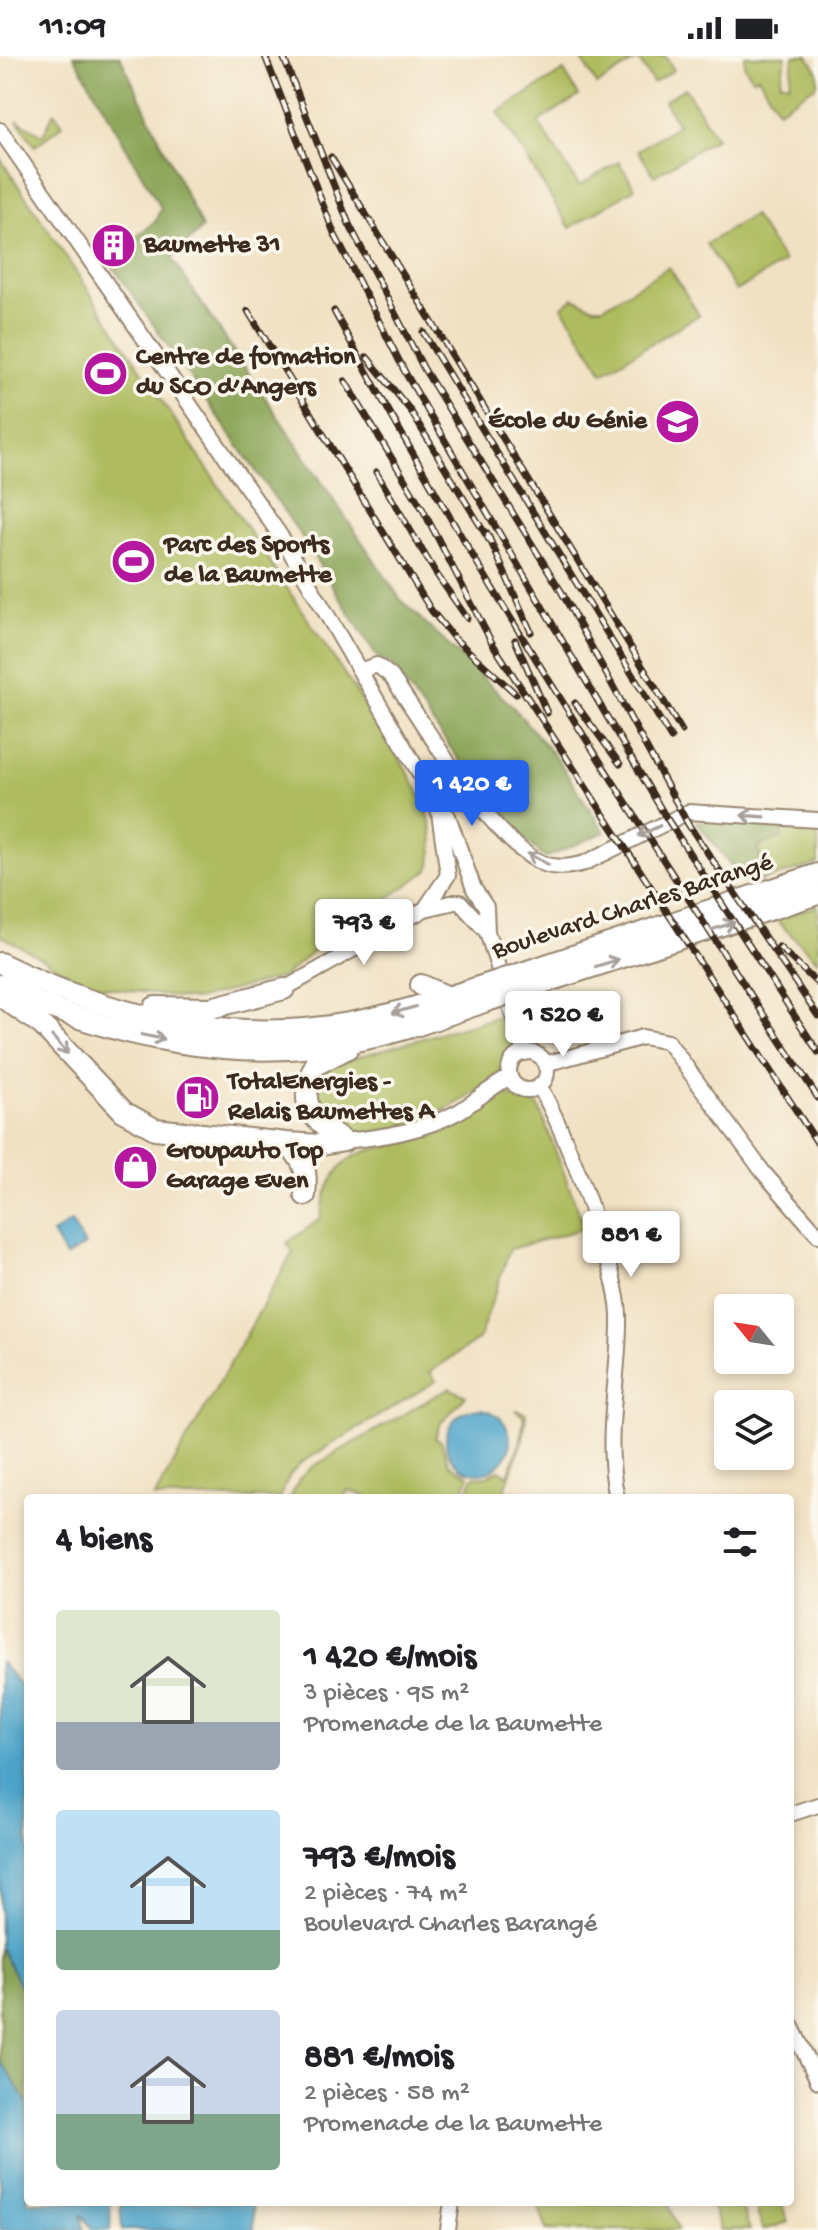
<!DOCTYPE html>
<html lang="fr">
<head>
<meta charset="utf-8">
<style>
	:root { --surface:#fff; --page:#f6f6f6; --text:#202124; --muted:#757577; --accent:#2563eb }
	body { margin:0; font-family:"Gochi Hand",sans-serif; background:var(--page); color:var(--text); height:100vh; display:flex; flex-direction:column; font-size:30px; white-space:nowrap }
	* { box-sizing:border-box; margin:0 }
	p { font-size:26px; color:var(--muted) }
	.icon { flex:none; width:44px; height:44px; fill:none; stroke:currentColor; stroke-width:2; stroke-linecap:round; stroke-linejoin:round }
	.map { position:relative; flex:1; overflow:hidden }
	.details { position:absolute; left:24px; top:1438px; width:770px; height:712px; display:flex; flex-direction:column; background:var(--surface); border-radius:8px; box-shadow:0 4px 12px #0003 }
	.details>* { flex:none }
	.needle { width:52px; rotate:300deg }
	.fabs { position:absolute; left:714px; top:1238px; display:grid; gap:16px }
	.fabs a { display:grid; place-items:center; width:80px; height:80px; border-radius:8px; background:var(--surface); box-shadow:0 4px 12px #0003; font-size:40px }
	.price { position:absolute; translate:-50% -68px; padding:0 18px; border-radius:8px; background:#fff; color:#222; font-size:26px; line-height:52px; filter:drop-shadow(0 2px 4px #0008) }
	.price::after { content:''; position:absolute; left:50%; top:48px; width:24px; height:18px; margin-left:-12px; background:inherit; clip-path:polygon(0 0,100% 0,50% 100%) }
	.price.current { background:var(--accent); color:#fff }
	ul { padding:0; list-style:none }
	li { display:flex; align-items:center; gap:24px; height:200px; padding:0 32px }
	li span { display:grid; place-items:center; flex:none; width:224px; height:160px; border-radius:8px; color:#555 }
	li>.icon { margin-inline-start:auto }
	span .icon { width:96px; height:96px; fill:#fffc; stroke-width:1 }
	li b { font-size:34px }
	h2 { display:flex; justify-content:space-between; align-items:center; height:96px; padding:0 32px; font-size:34px }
	.status { display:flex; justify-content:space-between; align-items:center; height:56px; padding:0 40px; background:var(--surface); direction:ltr }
	.status svg { height:22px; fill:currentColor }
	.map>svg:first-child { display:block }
</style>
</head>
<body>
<div class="status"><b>11:09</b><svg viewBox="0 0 49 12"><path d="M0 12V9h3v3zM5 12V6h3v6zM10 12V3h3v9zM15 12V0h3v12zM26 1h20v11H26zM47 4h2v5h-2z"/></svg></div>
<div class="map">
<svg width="818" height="2174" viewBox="0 0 818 2174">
	<rect width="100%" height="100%" fill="#fbf7ec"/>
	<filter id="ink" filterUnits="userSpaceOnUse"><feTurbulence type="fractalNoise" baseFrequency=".0125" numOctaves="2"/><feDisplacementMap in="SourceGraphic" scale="16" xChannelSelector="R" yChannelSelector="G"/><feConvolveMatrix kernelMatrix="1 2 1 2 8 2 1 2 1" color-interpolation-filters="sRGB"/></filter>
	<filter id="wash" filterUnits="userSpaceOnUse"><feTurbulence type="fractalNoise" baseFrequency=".006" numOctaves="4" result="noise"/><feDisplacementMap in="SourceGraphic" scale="32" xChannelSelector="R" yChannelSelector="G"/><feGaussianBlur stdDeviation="1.8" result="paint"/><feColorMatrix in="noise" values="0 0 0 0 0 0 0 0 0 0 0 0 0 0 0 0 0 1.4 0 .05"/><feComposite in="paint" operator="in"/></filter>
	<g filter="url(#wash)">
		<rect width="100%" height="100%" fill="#f1e1c3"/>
		<!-- green -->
		<path fill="#aebc5f" stroke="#74733e" stroke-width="2" d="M588,0h77l9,14 -21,13 -15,-24 -41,26 -15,-25z
			M745,0h41l-6,26 9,2 5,-28h14l10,16 -1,13 -39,25 -20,-34 -5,3 -9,-14z
			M564,15l15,25 -41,26 41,64 40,-24 16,26 -65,40 -72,-116z
			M685,32l31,50 -62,38 -16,-26 40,-25 -14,-24z
			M54,56l9,13 -28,21 -18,-26 26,15z
			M0,102l381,571c26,45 64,87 48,141l-101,69 -45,38 -88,23 -108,-16 -87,-49z
			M753,159l31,47 -48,29 -30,-47z
			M669,211l30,48 -96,57 -41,-66 12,-8 20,9h9z
			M782,769l36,3v36l-51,15 -10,-32 25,-10z
			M818,850v55l-44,-43z
			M503,959c3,9 9,20 10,29 2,42 -115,95 -152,89 -19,-4 -33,-16 -46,-29v-22l18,-18z
			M506,1039l32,10 47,123 -75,21 -31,90 -49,33 6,9 -135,82 -11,12 -11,23h-125l139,-246 -6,-9 33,-24c15,-91 66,-60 129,-89 21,-9 34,-28 57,-35z
			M449,1332l17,8 -26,28 -5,14 6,3 8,23 20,12 -8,22h-91l-22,-8 -4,8h-54l10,-20 12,-11z
			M516,1354l10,3 -2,22 -22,63h-37l8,-21 14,-1 12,-6 9,5 13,-35 3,-23z
			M537,2146h131l10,28h-131z
			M730,2146h10l10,28h-30l-7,-22z
			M754,2146h27l7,20 -25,8z"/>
		<!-- forest -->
		<path fill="#8aa456" stroke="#62673a" stroke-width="2" d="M74,0h46l82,172 -30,31 229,341 111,106 45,53 48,73 -60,26 -48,-45 -107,-150 -13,-6 -77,-123 -192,-274 47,-38 6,-14z
			M696,765l86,4v12l-25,10 10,32 -19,8z
			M0,1891l28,53v104l-28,-44z"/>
		<!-- water -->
		<path fill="#4ea4ca" stroke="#446774" stroke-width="2" d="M71,1166l14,23 -19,12 -14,-23z
			M446 1385a32 32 0 1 1 64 0a32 32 0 1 1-64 0Z
			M0,1606l28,32v306l-28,-53z
			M0,2004l28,44v98h82l1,28h-18l-12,-16 3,16h-84z
			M120,2146h133l1,28h-132z"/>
	</g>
	<g filter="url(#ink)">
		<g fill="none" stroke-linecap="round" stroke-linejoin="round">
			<defs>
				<path id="minor" d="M0,74l284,411 154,264 10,11 26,73 12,18 1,25 38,121
					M362,614l15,-5 14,11c33,47 100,165 151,187 14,6 28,4 43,0l103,-51 130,8
					M460,846l27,30
					M425,853l23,-34 -10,-69
					M284,933l141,-80 30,-7
					M509 1015a19 19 0 1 1 38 0a19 19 0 1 1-38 0Z
					M545,1008l98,-27 25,5 95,130 55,63
					M539,1030c25,41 79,184 80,230 1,61 -16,121 -2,182
					M344,1085c40,-4 78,-10 114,-29 18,-11 33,-25 52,-35
					M790,1758l28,-9
					M790,1967l28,58
					M448,2174l4,-28"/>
				<path id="highway" d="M0,907c107,53 230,82 349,60 44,-8 87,-22 130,-36
					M531,914l287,-96
					M0,929c109,54 240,80 361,55 42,-8 83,-24 123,-38
					M421,929l27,12
					M536,929l282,-91
					M3,942l39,27 82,87 31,17 132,14 34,2 23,-4
					M155,951l56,1 73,-19
					M344,1085c-33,-22 -48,-37 -29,-76l33,-17
					M287,1087c17,18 21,27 18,52"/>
			</defs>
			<!-- minor casing -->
			<use href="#minor" stroke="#968670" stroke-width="18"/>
			<!-- highway casing -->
			<use href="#highway" stroke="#968670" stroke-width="24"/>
			<!-- minor -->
			<use href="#minor" stroke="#fff" stroke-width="14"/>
			<!-- highway -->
			<use href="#highway" stroke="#fff" stroke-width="20"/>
			<defs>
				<path id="rail" d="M265,0l69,177 72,141 258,440 154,238
					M283,0l66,168 75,145 137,222 127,233 130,192
					M331,101l351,574
					M248,255l183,299 22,27 63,57
					M334,255c145,272 316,529 484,787
					M423,276l248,406
					M367,301l43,53 79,130
					M345,325l77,127 70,135 326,501
					M376,416l59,100 32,46
					M487,477l44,99
					M515,584l32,73
					M575,647l45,61
					M779,891l39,37"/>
			</defs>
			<!-- rail casing -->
			<use href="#rail" stroke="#3b2a1e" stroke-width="7"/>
			<!-- rail -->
			<use href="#rail" stroke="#fbf7ec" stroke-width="4" stroke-dasharray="12" stroke-linecap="butt"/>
			<defs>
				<path id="highway-bridge" d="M479,931l52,-17
					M484,946l52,-17"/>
			</defs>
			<!-- highway-bridge casing -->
			<use href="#highway-bridge" stroke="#968670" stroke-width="24" stroke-linecap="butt"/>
			<!-- highway-bridge -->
			<use href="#highway-bridge" stroke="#fff" stroke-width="20"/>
		</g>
		<!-- one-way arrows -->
		<defs><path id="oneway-shaft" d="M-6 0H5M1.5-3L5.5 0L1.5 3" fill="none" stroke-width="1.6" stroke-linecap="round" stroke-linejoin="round" transform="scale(2)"/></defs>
		<g stroke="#a79f9a">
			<use href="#oneway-shaft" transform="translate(753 760) rotate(-176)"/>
			<use href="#oneway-shaft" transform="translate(649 775) rotate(154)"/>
			<use href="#oneway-shaft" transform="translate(538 803) rotate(-152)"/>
			<use href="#oneway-shaft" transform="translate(723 870) rotate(-18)"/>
			<use href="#oneway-shaft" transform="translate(607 907) rotate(-17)"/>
			<use href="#oneway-shaft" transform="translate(404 954) rotate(164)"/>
			<use href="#oneway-shaft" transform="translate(153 981) rotate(11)"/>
			<use href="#oneway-shaft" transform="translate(60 989) rotate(48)"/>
		</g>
	</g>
	<!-- icons -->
	<defs>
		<symbol id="building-disc" viewBox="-11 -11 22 22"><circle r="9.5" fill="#b5179e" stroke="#fbf7ec"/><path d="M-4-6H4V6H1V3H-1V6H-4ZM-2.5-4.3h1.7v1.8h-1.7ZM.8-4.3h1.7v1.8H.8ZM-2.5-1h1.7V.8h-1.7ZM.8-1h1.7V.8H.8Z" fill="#fff"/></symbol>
		<symbol id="stadium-disc" viewBox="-11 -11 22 22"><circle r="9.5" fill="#b5179e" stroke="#fbf7ec"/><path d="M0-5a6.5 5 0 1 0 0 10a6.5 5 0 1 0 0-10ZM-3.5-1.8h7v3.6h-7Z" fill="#fff"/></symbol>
		<symbol id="university-disc" viewBox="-11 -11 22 22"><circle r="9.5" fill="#b5179e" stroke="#fbf7ec"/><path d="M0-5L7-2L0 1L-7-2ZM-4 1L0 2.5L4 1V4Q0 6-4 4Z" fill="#fff"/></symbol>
		<symbol id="fuel-disc" viewBox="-11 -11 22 22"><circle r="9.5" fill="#b5179e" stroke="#fbf7ec"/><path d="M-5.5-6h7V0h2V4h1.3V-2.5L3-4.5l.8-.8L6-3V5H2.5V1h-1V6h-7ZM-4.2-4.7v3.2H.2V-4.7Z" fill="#fff"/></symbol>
		<symbol id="shop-disc" viewBox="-11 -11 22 22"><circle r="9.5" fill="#b5179e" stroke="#fbf7ec"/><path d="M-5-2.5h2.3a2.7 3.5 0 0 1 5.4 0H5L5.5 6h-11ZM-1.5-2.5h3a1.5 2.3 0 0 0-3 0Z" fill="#fff"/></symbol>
	</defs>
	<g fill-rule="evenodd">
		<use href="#building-disc" x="88" y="164" width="51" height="51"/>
		<use href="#stadium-disc" x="80" y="292" width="51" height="51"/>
		<use href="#university-disc" x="652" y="340" width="51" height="51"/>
		<use href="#stadium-disc" x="108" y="480" width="51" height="51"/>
		<use href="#fuel-disc" x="172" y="1016" width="51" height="51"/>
		<use href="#shop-disc" x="110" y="1086" width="51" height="51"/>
	</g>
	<g text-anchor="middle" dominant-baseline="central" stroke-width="7" stroke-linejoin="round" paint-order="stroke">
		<!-- poi labels -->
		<g font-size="26" font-weight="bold" fill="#3b2a1e" stroke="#fbf7ec" text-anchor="start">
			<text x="144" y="190">Baumette 31</text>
			<text x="136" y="302">Centre de formation<tspan x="136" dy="30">du SCO d’Angers</tspan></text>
			<text x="647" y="366" text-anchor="end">École du Génie</text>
			<text x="164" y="490">Parc des Sports<tspan x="164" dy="30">de la Baumette</tspan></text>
			<text x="228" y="1027">TotalEnergies -<tspan x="228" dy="30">Relais Baumettes A</tspan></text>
			<text x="166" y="1096">Groupauto Top<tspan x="166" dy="30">Garage Even</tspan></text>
		</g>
		<!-- street labels -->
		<g font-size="26" fill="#3b2a1e" stroke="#fbf7ec">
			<text transform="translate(633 852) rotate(-18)">Boulevard Charles Barangé</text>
		</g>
	</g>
</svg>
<div class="fabs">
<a><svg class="needle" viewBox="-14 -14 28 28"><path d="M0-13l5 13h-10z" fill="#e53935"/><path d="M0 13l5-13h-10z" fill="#757577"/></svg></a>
<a><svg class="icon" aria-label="layers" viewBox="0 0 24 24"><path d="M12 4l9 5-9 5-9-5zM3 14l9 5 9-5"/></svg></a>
</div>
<b class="price current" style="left:472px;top:772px">1 420 €</b>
<b class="price" style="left:364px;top:911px">793 €</b>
<b class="price" style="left:563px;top:1003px">1 520 €</b>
<b class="price" style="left:631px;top:1223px">881 €</b>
<section class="details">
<h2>4 biens<svg class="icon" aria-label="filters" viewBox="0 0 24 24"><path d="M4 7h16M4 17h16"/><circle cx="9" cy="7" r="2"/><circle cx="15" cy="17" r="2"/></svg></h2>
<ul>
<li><span style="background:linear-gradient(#dfe7d0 70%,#9aa5b1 0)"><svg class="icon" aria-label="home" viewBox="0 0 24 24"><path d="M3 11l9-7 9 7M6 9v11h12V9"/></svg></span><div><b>1 420 €/mois</b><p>3 pièces · 95 m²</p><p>Promenade de la Baumette</p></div></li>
<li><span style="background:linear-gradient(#bfe0f5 75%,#7fa58c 0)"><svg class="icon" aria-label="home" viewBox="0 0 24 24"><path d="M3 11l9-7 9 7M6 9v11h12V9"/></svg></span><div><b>793 €/mois</b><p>2 pièces · 74 m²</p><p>Boulevard Charles Barangé</p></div></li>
<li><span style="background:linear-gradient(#c9d6e8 65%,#7fa58c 0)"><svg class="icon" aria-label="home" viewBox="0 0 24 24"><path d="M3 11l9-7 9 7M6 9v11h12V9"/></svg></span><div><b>881 €/mois</b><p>2 pièces · 58 m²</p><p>Promenade de la Baumette</p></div></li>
</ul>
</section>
</div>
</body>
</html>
